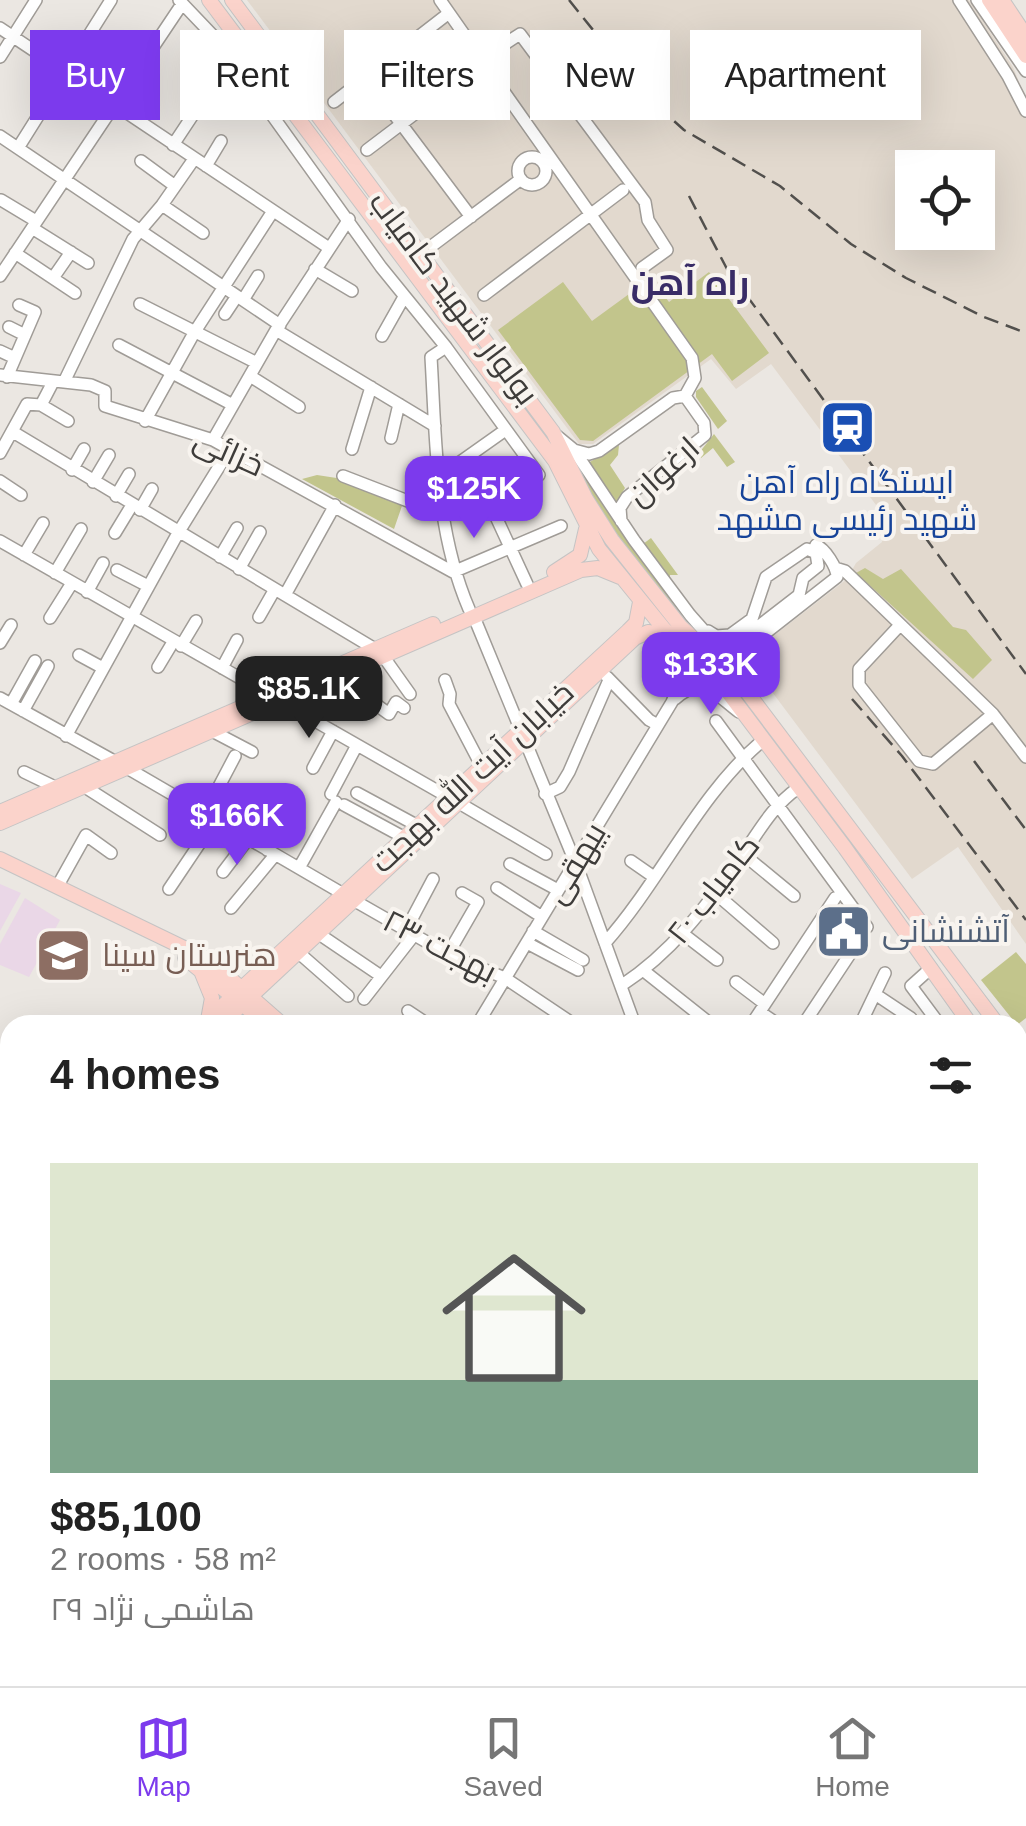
<!DOCTYPE html>
<html lang="en">
<head>
<meta charset="utf-8">
<style>
	:root { --surface:#fff; --page:#f2f2f2; --text:#222; --muted:#767676; --line:#e0e0e0; --accent:#7c3aed }
	body { margin:0; font-family:Arial,Cairo,sans-serif; background:var(--page); color:var(--text); height:100vh; display:flex; flex-direction:column; font-size:38px; white-space:nowrap }
	* { box-sizing:border-box; margin:0 }
	p { font-size:32px; color:var(--muted) }
	.icon { flex:none; width:55px; height:55px; fill:none; stroke:currentColor; stroke-width:2; stroke-linecap:round; stroke-linejoin:round }
	.map { position:relative; flex:1; overflow:hidden }
	.panel { position:absolute; left:0px; top:1015px; width:1028px; height:672px; display:flex; flex-direction:column; background:var(--surface); border-radius:30px 30px 0 0; box-shadow:0 10px 40px #0002 }
	.panel>* { flex:none }
	.top-card { position:absolute; left:30px; top:30px; width:968px; height:90px; display:flex; gap:20px }
	.buttons { position:absolute; left:895px; top:150px; display:grid; gap:20px }
	.buttons a { display:grid; place-items:center; width:100px; height:100px; border-radius:0px; background:var(--surface); box-shadow:0 10px 40px #0002; font-size:50px }
	.price { position:absolute; translate:-50% -85px; padding:0 22px; border-radius:20px; background:var(--accent); color:#fff; font-size:32px; line-height:65px; filter:drop-shadow(0 2px 5px #0008) }
	.price::after { content:''; position:absolute; left:50%; top:60px; width:30px; height:22px; margin-left:-15px; background:inherit; clip-path:polygon(0 0,100% 0,50% 100%) }
	.price.selected { background:#222; color:#fff }
	ul { padding:0; list-style:none }
	li { display:grid; align-content:center; gap:20px; height:530px; padding:0 50px }
	li span { display:grid; place-items:center; height:310px; border-radius:0px; color:#555 }
	li>.icon { margin-inline-start:auto }
	span .icon { width:180px; height:180px; fill:#fffc; stroke-width:1 }
	li b { font-size:42px }
	h2 { display:flex; justify-content:space-between; align-items:center; height:120px; padding:0 50px; font-size:42px }
	.pill { padding:0 35px; border-radius:0px; background:var(--surface); box-shadow:0 10px 40px #0002; font-size:35px; line-height:90px }
	.pill.selected { background:var(--accent); color:#fff }
	.tabs { display:flex; justify-content:space-around; align-items:center; height:140px; border-top:2px solid var(--line); background:var(--surface); font-size:28px; color:var(--muted) }
	.tabs a { display:grid; justify-items:center; gap:5px }
	.tabs .selected { color:var(--accent) }
	.map>svg:first-child { display:block }
</style>
</head>
<body>
<div class="map">
<svg width="1026" height="1686" viewBox="0 0 1026 1686">
	<rect width="100%" height="100%" fill="#ebe7e2"/>
	<!-- built -->
	<path fill="#e2d9ce" fill-rule="evenodd" d="M247,0h722l44,67 13,32v845l-68,-97 -46,32 -166,-222 101,-78 9,-16 26,-21 -3,-33 -108,-145 -35,25 -25,-30 -118,85h-14zM912,168h66v64h-66z"/>
	<!-- education -->
	<path fill="#ead7e7" d="M0,884l21,9 -21,38z
		M25,898l35,22 -31,57 -29,-12v-21z"/>
	<!-- green -->
	<path fill="#c2c58c" d="M709,272l60,81 -37,28 -20,-27 -119,87 -13,-1 -82,-110 65,-48 29,39 59,-43 18,24z
		M702,387l25,34 -9,8 -22,-32v-6z
		M714,434l21,28 -8,5 -14,-19 -12,10 -2,-5z
		M619,445l-1,10 -8,10 15,23 -10,17 -27,-42z
		M569,450l49,75 106,133c-67,-54 -118,-131 -155,-208z
		M317,475l26,4 60,24 -9,26 -92,-50z
		M651,538l27,37h-8v6l-27,-37z
		M865,568l18,11 18,-10 52,58 13,3 26,30 -19,19 -117,-106z
		M1016,952l10,12v54l-9,7 -36,-45z"/>
	<g fill="none" stroke-linecap="round" stroke-linejoin="round">
		<defs>
			<path id="minor" d="M179,0l42,44 160,223 65,80 93,128
				M440,0l35,50
				M959,0l49,76 18,35
				M977,0l49,71
				M0,28l329,220
				M471 60a13 13 0 1 1 26 0a13 13 0 1 1-26 0Z
				M494,51l26,-17 125,168 3,18 19,30 -25,18
				M0,57l36,-57
				M490,72l202,286 3,20 -10,18
				M187,73l24,14
				M366,77l105,140
				M334,102l115,-89
				M0,136l280,189
				M173,145l49,-74
				M18,148l93,-148
				M367,150l107,-81
				M518 171a14 14 0 1 1 28 0a14 14 0 1 1-28 0Z
				M141,161l34,25
				M206,166l15,-25
				M1,200l35,21
				M162,205l41,28
				M32,228l56,35
				M433,245l88,-66
				M15,253l60,40
				M315,269l37,22
				M0,276l182,-272
				M53,278l18,-26
				M484,295l139,-105
				M243,300l15,-24
				M140,304l117,59
				M225,314l12,-18
				M9,327l16,8
				M276,330l159,96
				M382,336l22,-39
				M119,345l114,60
				M446,347l-15,10c5,84 4,173 38,252
				M0,351l15,7
				M0,375l91,10 14,6v15l108,34 240,132 108,-46
				M250,376l49,31
				M7,377l28,-65 -16,-7
				M64,382l69,-143 29,-34 32,-46
				M41,405l27,16
				M145,421l49,-88 79,-122
				M13,432l362,217
				M557,436l17,14 60,90 56,75 39,44 5,13
				M391,438l8,-34
				M213,440l63,-110 73,-111
				M352,449l19,-62
				M574,450l15,4 10,-3 74,-53 12,-2
				M0,453l27,-49 14,1 12,-23
				M72,470l12,-21
				M343,476l101,39
				M439,477l65,-46
				M0,481l21,14
				M93,482l16,-27
				M439,487l46,6 42,91
				M116,496l13,-22
				M140,510l12,-21
				M621,521l-1,-13 7,-11 78,-62 -1,-12 -19,-27
				M115,533l17,-28
				M0,541l450,257
				M24,555l19,-32
				M220,557l17,-29
				M835,568l10,3 148,143 33,43
				M239,569l21,-37
				M117,570l31,16
				M55,573l26,-44
				M87,592l16,-29
				M285,595l50,-90
				M259,617l16,-28
				M474,617l104,252 57,156
				M50,618l22,-35
				M900,625l-41,44v16l60,76 14,3 60,-50
				M708,631l8,5 14,-1 22,-16 14,-42 41,-28 9,4 2,13 -15,12 -4,17 -62,48 -2,13
				M0,643l11,-18
				M181,646l15,-25
				M79,655l24,13
				M383,656l27,38
				M735,657l102,-80c0,-10 -12,-28 -21,-32
				M158,667l15,-25
				M222,668l15,-28
				M337,676l52,38 7,-12 8,6
				M607,677l42,43 9,5
				M445,680l5,14 -1,10 33,63
				M0,698l114,63
				M675,699c28,-25 40,-5 64,13
				M11,704l24,-43
				M23,711l25,-45
				M716,721l151,206
				M212,731l40,21
				M66,736l112,-203 52,-84
				M127,768l218,127
				M313,768l20,-37
				M24,772l31,15
				M85,787l75,48
				M357,793l61,33
				M331,794l26,-49
				M545,794l15,-7 9,-15 40,-92
				M459,803l87,51
				M344,805l61,33
				M205,813l30,-57
				M267,850l25,-46
				M743,854l51,42
				M631,861l23,16
				M510,864l48,26
				M299,868l37,-66
				M223,872l25,-33
				M57,887l29,-52 25,18
				M497,888l45,29
				M169,889l47,-70
				M715,893l58,50
				M355,901l98,56 52,21 70,47
				M231,908l44,-53
				M406,930l27,-51
				M533,931l50,29
				M682,933l35,27
				M319,934l62,42
				M527,943l51,27
				M605,943c57,-64 92,-147 158,-203
				M299,953l49,43
				M448,954l30,-52 -16,-9
				M931,968l-20,18 29,39
				M644,971l68,54
				M736,982l29,22
				M622,985c49,-32 84,-78 117,-125 19,-27 32,-53 59,-72
				M875,994l36,24
				M364,999l50,-64
				M408,1011l21,14
				M760,1012l19,13
				M477,1025l195,-323 10,-24 3,-28
				M751,1025l84,-127
				M803,1025l53,-80
				M860,1025l25,-52
				M1018,1128l8,12
				M1018,1151l8,5
				M1018,1180l8,-11
				M1018,1200l8,5
				M0,1255l10,6
				M1018,1284l8,6
				M1018,1329h8
				M1018,1356l8,-17
				M0,1380l10,5
				M0,1438l10,-29
				M0,1468l10,4
				M0,1528l10,4
				M1018,1528l8,1
				M0,1596l10,-26
				M0,1670l10,-1
				M173,1678l4,8
				M280,1678l69,8
				M386,1678l46,8
				M822,1678l18,8
				M998,1678l14,8
				M14,1686l72,-8
				M650,1686l2,-8
				M775,1686l4,-8
				M861,1686l7,-8
				M887,1686l6,-8"/>
			<path id="major" d="M209,0l346,461 44,88 65,80 54,50 127,169 126,177
				M232,0l321,432 33,67 26,41 69,87 54,49 263,349
				M989,0l37,56
				M1002,0l24,36
				M554,572l26,-17 6,-26
				M0,812l433,-188
				M0,823l581,-253 17,-2 22,9
				M0,859l209,101 74,65
				M185,958l83,67
				M201,971l11,27 -4,22
				M222,1023l33,2
				M202,1025l426,-394 8,-8 4,-21
				M220,1025l415,-387 13,-6 23,4
				M1018,1051l8,11
				M1018,1083l8,10
				M0,1215l10,-9
				M0,1231l10,-10
				M1018,1387l8,2
				M1018,1606l8,-7
				M1018,1628l8,-7
				M915,1686l11,-8
				M943,1686l11,-8"/>
		</defs>
		<!-- minor casing -->
		<use href="#minor" stroke="#a09c97" stroke-width="14"/>
		<!-- major casing -->
		<use href="#major" stroke="#c5c4c4" stroke-width="16"/>
		<!-- minor -->
		<use href="#minor" stroke="#fff" stroke-width="11"/>
		<!-- major -->
		<use href="#major" stroke="#fbd3cb" stroke-width="14"/>
		<!-- rail -->
		<path stroke="#52504d" stroke-width="2.5" stroke-dasharray="15 8" stroke-linecap="butt" d="M569,0l77,96 38,34 96,56 71,58 55,34 78,39 42,16
			M689,196l38,73 299,405
			M852,699l50,57 124,164
			M974,761l52,69"/>
	</g>
	<!-- icons -->
	<defs>
		<symbol id="station-square" viewBox="-11 -11 22 22"><rect x="-9" y="-9" width="18" height="18" rx="4" fill="#1a4fb4" stroke="#f8f4ef"/><path d="M-3-6H3Q5-6 5-4V2Q5 4 3 4L4.5 6H3L1.5 4h-3L-3 6H-4.5L-3 4Q-5 4-5 2V-4Q-5-6-3-6ZM-3.5-4v3h7v-3ZM-3.5 1v1.5H-2V1ZM2 1v1.5H3.5V1Z" fill="#fff"/></symbol>
		<symbol id="civic-square" viewBox="-11 -11 22 22"><rect x="-9" y="-9" width="18" height="18" rx="4" fill="#5c6f8a" stroke="#f8f4ef"/><path d="M-.6-6.5H3V-4.5H.6V-3L4-1V1h2V6H-6V1h2V-1L-.6-3ZM-1.2 2.5V6h2.4V2.5Z" fill="#fff"/></symbol>
		<symbol id="school-square" viewBox="-11 -11 22 22"><rect x="-9" y="-9" width="18" height="18" rx="4" fill="#8d6e63" stroke="#f8f4ef"/><path d="M0-5L7-2L0 1L-7-2ZM-4 1L0 2.5L4 1V4Q0 6-4 4Z" fill="#fff"/></symbol>
	</defs>
	<g fill-rule="evenodd">
		<use href="#station-square" x="816" y="396" width="63" height="63"/>
		<use href="#civic-square" x="812" y="900" width="63" height="63"/>
		<use href="#school-square" x="32" y="924" width="63" height="63"/>
	</g>
	<g text-anchor="middle" dominant-baseline="central" stroke-width="8" stroke-linejoin="round" paint-order="stroke">
		<!-- street labels -->
		<g font-size="32" fill="#3e3c3a" stroke="#f8f4ef">
			<text transform="translate(454 298) rotate(53)">بولوار شهید کامیاب</text>
			<text transform="translate(229 452) rotate(24)">خزائی</text>
			<text transform="translate(663 471) rotate(-42)">ارغوان</text>
			<text transform="translate(472 777) rotate(-43)">خیابان آیت الله بهجت</text>
			<text transform="translate(575 863) rotate(-59)">بیهقی</text>
			<text transform="translate(713 889) rotate(-52)">کامیاب ۲۰</text>
			<text transform="translate(440 946) rotate(27)">بهجت ۲۳</text>
		</g>
		<!-- transit labels -->
		<g font-size="32" fill="#164399" stroke="#f8f4ef">
			<text x="847" y="482">ایستگاه راه آهن<tspan x="847" dy="37">شهید رئیسی مشهد</tspan></text>
		</g>
		<!-- service labels -->
		<g font-size="32" fill="#4e5e75" stroke="#f8f4ef" text-anchor="start">
			<text x="882" y="931">آتشنشانی</text>
		</g>
		<!-- education labels -->
		<g font-size="32" fill="#785e54" stroke="#f8f4ef" text-anchor="start">
			<text x="102" y="955">هنرستان سینا</text>
		</g>
		<!-- neighbourhood labels -->
		<g font-size="35" font-weight="bold" fill="#392c67" stroke="#f8f4ef">
			<text x="690" y="282">راه آهن</text>
		</g>
	</g>
</svg>
<div class="buttons">
<a><svg class="icon" aria-label="locate" viewBox="0 0 24 24"><circle cx="12" cy="12" r="6"/><path d="M12 2v4M12 18v4M2 12h4M18 12h4"/></svg></a>
</div>
<b class="price" style="left:474px;top:541px">$125K</b>
<b class="price" style="left:711px;top:717px">$133K</b>
<b class="price selected" style="left:309px;top:741px">$85.1K</b>
<b class="price" style="left:237px;top:868px">$166K</b>
<div class="top-card">
<a class="pill selected">Buy</a>
<a class="pill">Rent</a>
<a class="pill">Filters</a>
<a class="pill">New</a>
<a class="pill">Apartment</a>
</div>
<section class="panel">
<h2>4 homes<svg class="icon" aria-label="filters" viewBox="0 0 24 24"><path d="M4 7h16M4 17h16"/><circle cx="9" cy="7" r="2"/><circle cx="15" cy="17" r="2"/></svg></h2>
<ul>
<li><span style="background:linear-gradient(#dfe7d0 70%,#7fa58c 0)"><svg class="icon" aria-label="home" viewBox="0 0 24 24"><path d="M3 11l9-7 9 7M6 9v11h12V9"/></svg></span><div><b>$85,100</b><p>2 rooms · 58 m²</p><p>هاشمی نژاد ۲۹</p></div></li>
</ul>
</section>
</div>
<nav class="tabs">
<a class="selected"><svg class="icon" aria-label="map" viewBox="0 0 24 24"><path d="M3 6l6-2 6 2 6-2v14l-6 2-6-2-6 2zM9 4v14M15 6v14"/></svg>Map</a>
<a><svg class="icon" aria-label="saved" viewBox="0 0 24 24"><path d="M7 4h10v16l-5-4-5 4z"/></svg>Saved</a>
<a><svg class="icon" aria-label="home" viewBox="0 0 24 24"><path d="M3 11l9-7 9 7M6 9v11h12V9"/></svg>Home</a>
</nav>
</body>
</html>
